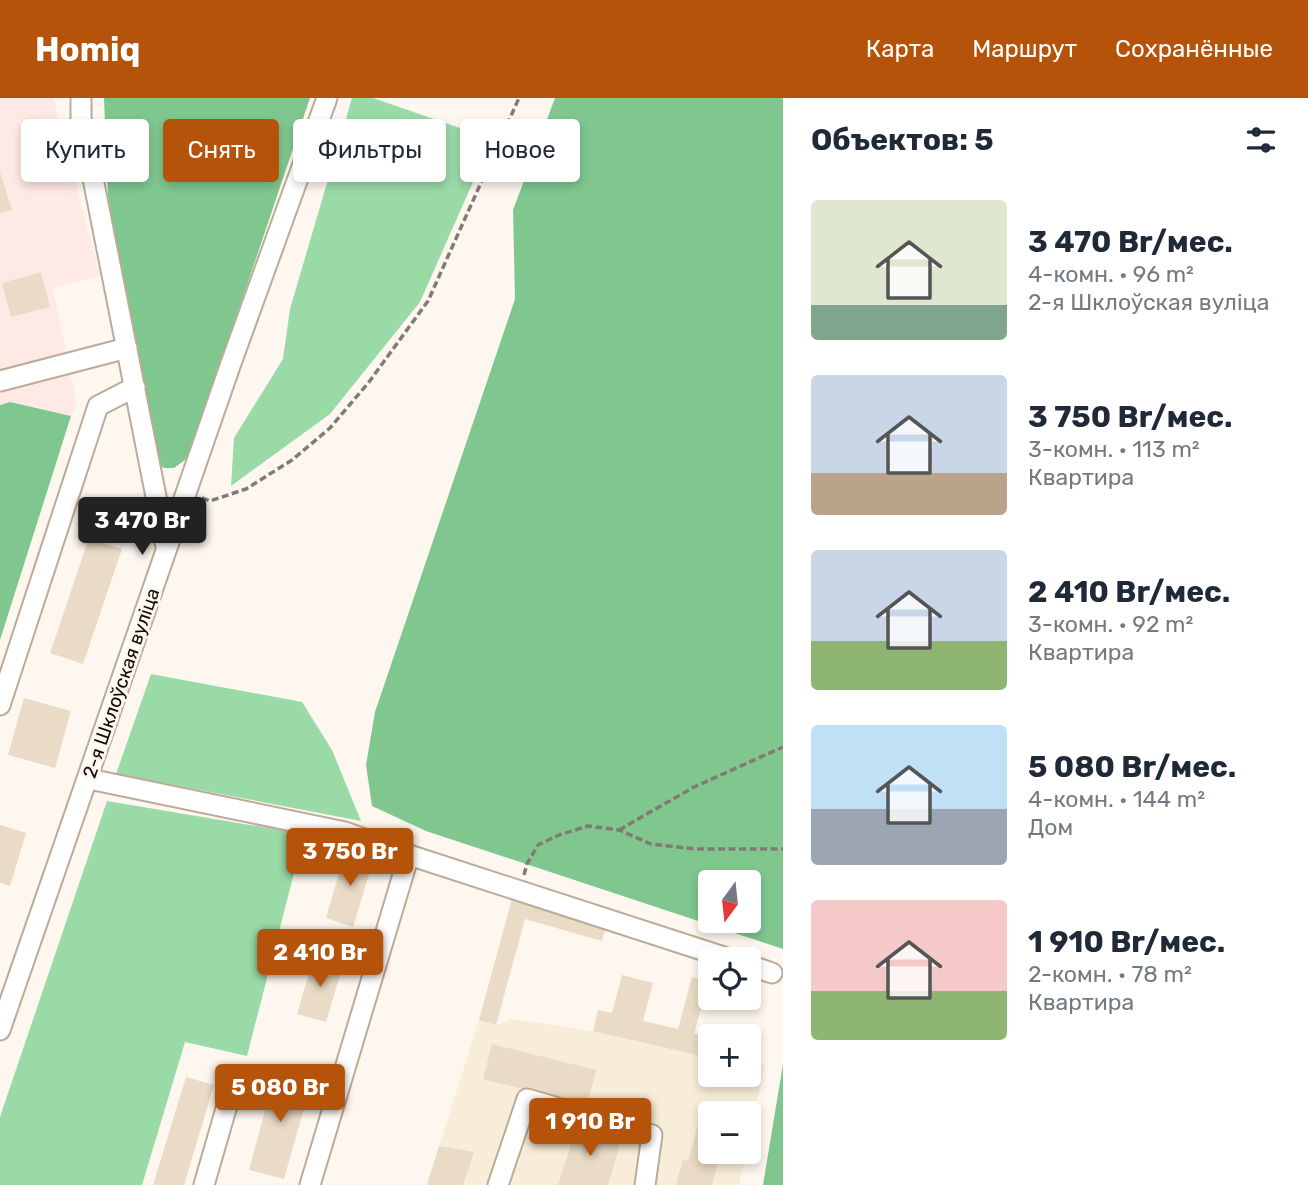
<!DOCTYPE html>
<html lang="ru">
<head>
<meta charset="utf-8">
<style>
	:root { --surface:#fff; --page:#f6f6f7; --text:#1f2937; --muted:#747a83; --accent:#b45309 }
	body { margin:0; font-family:Rubik,sans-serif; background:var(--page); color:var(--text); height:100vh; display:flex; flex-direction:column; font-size:26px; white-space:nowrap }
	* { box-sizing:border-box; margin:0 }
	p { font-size:23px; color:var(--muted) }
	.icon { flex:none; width:38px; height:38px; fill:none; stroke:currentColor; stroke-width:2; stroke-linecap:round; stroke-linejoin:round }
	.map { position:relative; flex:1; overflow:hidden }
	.details { display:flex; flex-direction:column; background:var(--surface); width:525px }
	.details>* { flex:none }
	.guide { position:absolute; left:21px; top:21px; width:656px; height:63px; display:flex; gap:14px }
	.needle { width:46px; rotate:195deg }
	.tools { position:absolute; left:698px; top:772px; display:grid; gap:14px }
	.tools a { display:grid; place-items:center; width:63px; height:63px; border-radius:7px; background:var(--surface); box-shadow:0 4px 10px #0003; font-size:35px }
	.price { position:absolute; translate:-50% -60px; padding:0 16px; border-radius:7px; background:var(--accent); color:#fff; font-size:23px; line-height:46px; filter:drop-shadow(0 2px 4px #0008) }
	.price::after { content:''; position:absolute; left:50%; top:42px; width:21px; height:16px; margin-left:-10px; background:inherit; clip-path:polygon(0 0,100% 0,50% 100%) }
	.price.current { background:#222; color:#fff }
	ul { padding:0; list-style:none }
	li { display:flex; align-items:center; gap:21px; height:175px; padding:0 28px }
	li span { display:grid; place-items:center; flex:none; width:196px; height:140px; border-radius:7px; color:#555 }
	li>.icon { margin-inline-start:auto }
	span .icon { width:84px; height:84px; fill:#fffc; stroke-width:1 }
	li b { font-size:30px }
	h2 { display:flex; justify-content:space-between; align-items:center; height:84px; padding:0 28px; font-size:30px }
	.chip { padding:0 24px; border-radius:7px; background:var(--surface); box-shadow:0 4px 10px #0003; font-size:24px; line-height:63px }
	.chip.current { background:var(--accent); color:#fff }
	header { display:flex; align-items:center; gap:42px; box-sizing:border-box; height:98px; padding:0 35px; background:var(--accent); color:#fff }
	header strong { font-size:33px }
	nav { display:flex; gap:38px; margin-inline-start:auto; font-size:24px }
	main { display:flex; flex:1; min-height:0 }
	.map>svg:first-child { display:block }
</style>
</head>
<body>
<header>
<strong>Homiq</strong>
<nav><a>Карта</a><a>Маршрут</a><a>Сохранённые</a></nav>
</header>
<main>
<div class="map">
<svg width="783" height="1087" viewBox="0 0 783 1087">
	<rect width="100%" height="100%" fill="#fef7ef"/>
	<!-- commercial -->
	<path fill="#f8edd8" d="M598,912l112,27v37h39v-10l16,2 -16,72v-25h-39v39h36l-7,33h-312l52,-165 17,5 16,-6 81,12z"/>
	<!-- industrial -->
	<path fill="#fee9e5" d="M0,0h53l47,178 -47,12 24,117 -6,11 -61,-14 -10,3z"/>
	<!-- green -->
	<path fill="#99daa7" d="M352,0h21l119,41 -72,163 -90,112 -99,72 3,-48 49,-79 7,-50z
		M151,576l151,28 30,48 29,71 -245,-47z
		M107,703l197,33 -57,222 -62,-14 -43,143h-142v-68z"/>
	<!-- forest -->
	<path fill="#7fc68f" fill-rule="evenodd" d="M104,0h206l-116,345 -9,17 -11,8h-10l-7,-5 -49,-267z
		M555,0h228v851l-357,-118 -54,-25 -6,-41 9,-53 140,-413 -2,-89zM749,784v38h-39v-38z
		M10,304l61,14 -71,224v-235z
		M783,966v121h-20z"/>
	<!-- building -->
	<path fill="#e9dbc5" d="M0,74l12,38 -12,3z
		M41,174l9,35 -39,10 -9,-34z
		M89,440l33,11 -39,115 -33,-11z
		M24,600l47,13 -16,57 -47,-13z
		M0,727l26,8 -16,53 -10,-3z
		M346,752l28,8 -21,69 -27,-9z
		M512,801l94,26 -4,16 -77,-22 -29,106 -17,-5z
		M314,858l29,9 -17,57 -29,-8z
		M622,877l31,8 -10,38 35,8 14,-52 16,5 -14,52 16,3v21l-117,-27 5,-21 14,3z
		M492,946l104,26 -9,35 -104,-26z
		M276,972l36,10 -28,99 -35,-9z
		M186,979l28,8 -30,100h-31z
		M703,1008l23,6 -16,1v39h11l-9,33h-36l7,-26 5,2z
		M578,1025l44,14 -14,48h-50z
		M439,1048l35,6 -11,33h-36z"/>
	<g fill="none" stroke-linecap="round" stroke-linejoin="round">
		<defs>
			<path id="minor" d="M81,0v20l85,429
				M0,283l127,-33
				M0,607l98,-299 37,-19
				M89,681l256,53 64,23 321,104
				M749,867l23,8
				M0,932l230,-664 97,-268
				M204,1087l24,-83
				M310,1087l99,-330
				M498,1087l29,-86 125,36 -7,50"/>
		</defs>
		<!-- minor casing -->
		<use href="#minor" stroke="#bcab98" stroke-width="23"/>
		<!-- path -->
		<path stroke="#827b74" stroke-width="3.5" stroke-dasharray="7 3.5" stroke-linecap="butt" d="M202,400l8,3 36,-12 46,-29 38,-32 39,-46 59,-81 91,-203
			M619,732l75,-43 89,-40
			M524,777l3,-11 11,-19 21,-10 29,-9 31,4 32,14 44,5h88"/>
		<!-- minor -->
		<use href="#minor" stroke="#fff" stroke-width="19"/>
	</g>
	<g text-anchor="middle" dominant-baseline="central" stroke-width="6" stroke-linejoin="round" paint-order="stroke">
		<!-- street labels -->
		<g font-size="19" fill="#110b05" stroke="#fef7ef">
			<text transform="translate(121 585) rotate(-71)">2-я Шклоўская вуліца</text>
		</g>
	</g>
</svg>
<div class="tools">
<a><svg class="needle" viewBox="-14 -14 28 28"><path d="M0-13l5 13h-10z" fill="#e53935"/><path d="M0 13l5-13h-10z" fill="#747a83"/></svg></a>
<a><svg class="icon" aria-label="locate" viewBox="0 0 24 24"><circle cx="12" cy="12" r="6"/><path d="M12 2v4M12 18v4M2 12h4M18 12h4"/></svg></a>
<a>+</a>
<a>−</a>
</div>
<b class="price current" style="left:142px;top:459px">3 470 Br</b>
<b class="price" style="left:350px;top:790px">3 750 Br</b>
<b class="price" style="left:320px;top:891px">2 410 Br</b>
<b class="price" style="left:280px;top:1026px">5 080 Br</b>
<b class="price" style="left:590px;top:1060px">1 910 Br</b>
<div class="guide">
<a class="chip">Купить</a>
<a class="chip current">Снять</a>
<a class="chip">Фильтры</a>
<a class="chip">Новое</a>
</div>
</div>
<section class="details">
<h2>Объектов: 5<svg class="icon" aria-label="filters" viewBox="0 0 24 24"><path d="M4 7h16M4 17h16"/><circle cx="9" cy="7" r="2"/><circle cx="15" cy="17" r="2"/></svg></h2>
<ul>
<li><span style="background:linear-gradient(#dfe7d0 75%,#7fa58c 0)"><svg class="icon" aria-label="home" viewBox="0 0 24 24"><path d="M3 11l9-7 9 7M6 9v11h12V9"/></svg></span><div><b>3 470 Br/мес.</b><p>4-комн. · 96 m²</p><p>2-я Шклоўская вуліца</p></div></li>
<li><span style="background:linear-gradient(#c9d6e8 70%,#b9a48a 0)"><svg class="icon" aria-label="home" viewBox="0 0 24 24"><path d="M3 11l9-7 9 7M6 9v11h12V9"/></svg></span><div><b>3 750 Br/мес.</b><p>3-комн. · 113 m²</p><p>Квартира</p></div></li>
<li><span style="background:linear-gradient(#c9d6e8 65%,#8fb573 0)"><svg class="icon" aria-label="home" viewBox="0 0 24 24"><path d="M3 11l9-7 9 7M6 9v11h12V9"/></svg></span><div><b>2 410 Br/мес.</b><p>3-комн. · 92 m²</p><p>Квартира</p></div></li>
<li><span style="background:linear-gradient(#bfe0f5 60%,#9aa5b1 0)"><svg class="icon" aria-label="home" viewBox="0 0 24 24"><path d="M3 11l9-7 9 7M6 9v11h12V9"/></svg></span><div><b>5 080 Br/мес.</b><p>4-комн. · 144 m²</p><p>Дом</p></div></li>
<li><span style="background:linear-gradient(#f6c9c9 65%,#8fb573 0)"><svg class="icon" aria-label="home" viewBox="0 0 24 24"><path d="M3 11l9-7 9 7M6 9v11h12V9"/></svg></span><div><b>1 910 Br/мес.</b><p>2-комн. · 78 m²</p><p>Квартира</p></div></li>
</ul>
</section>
</main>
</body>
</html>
